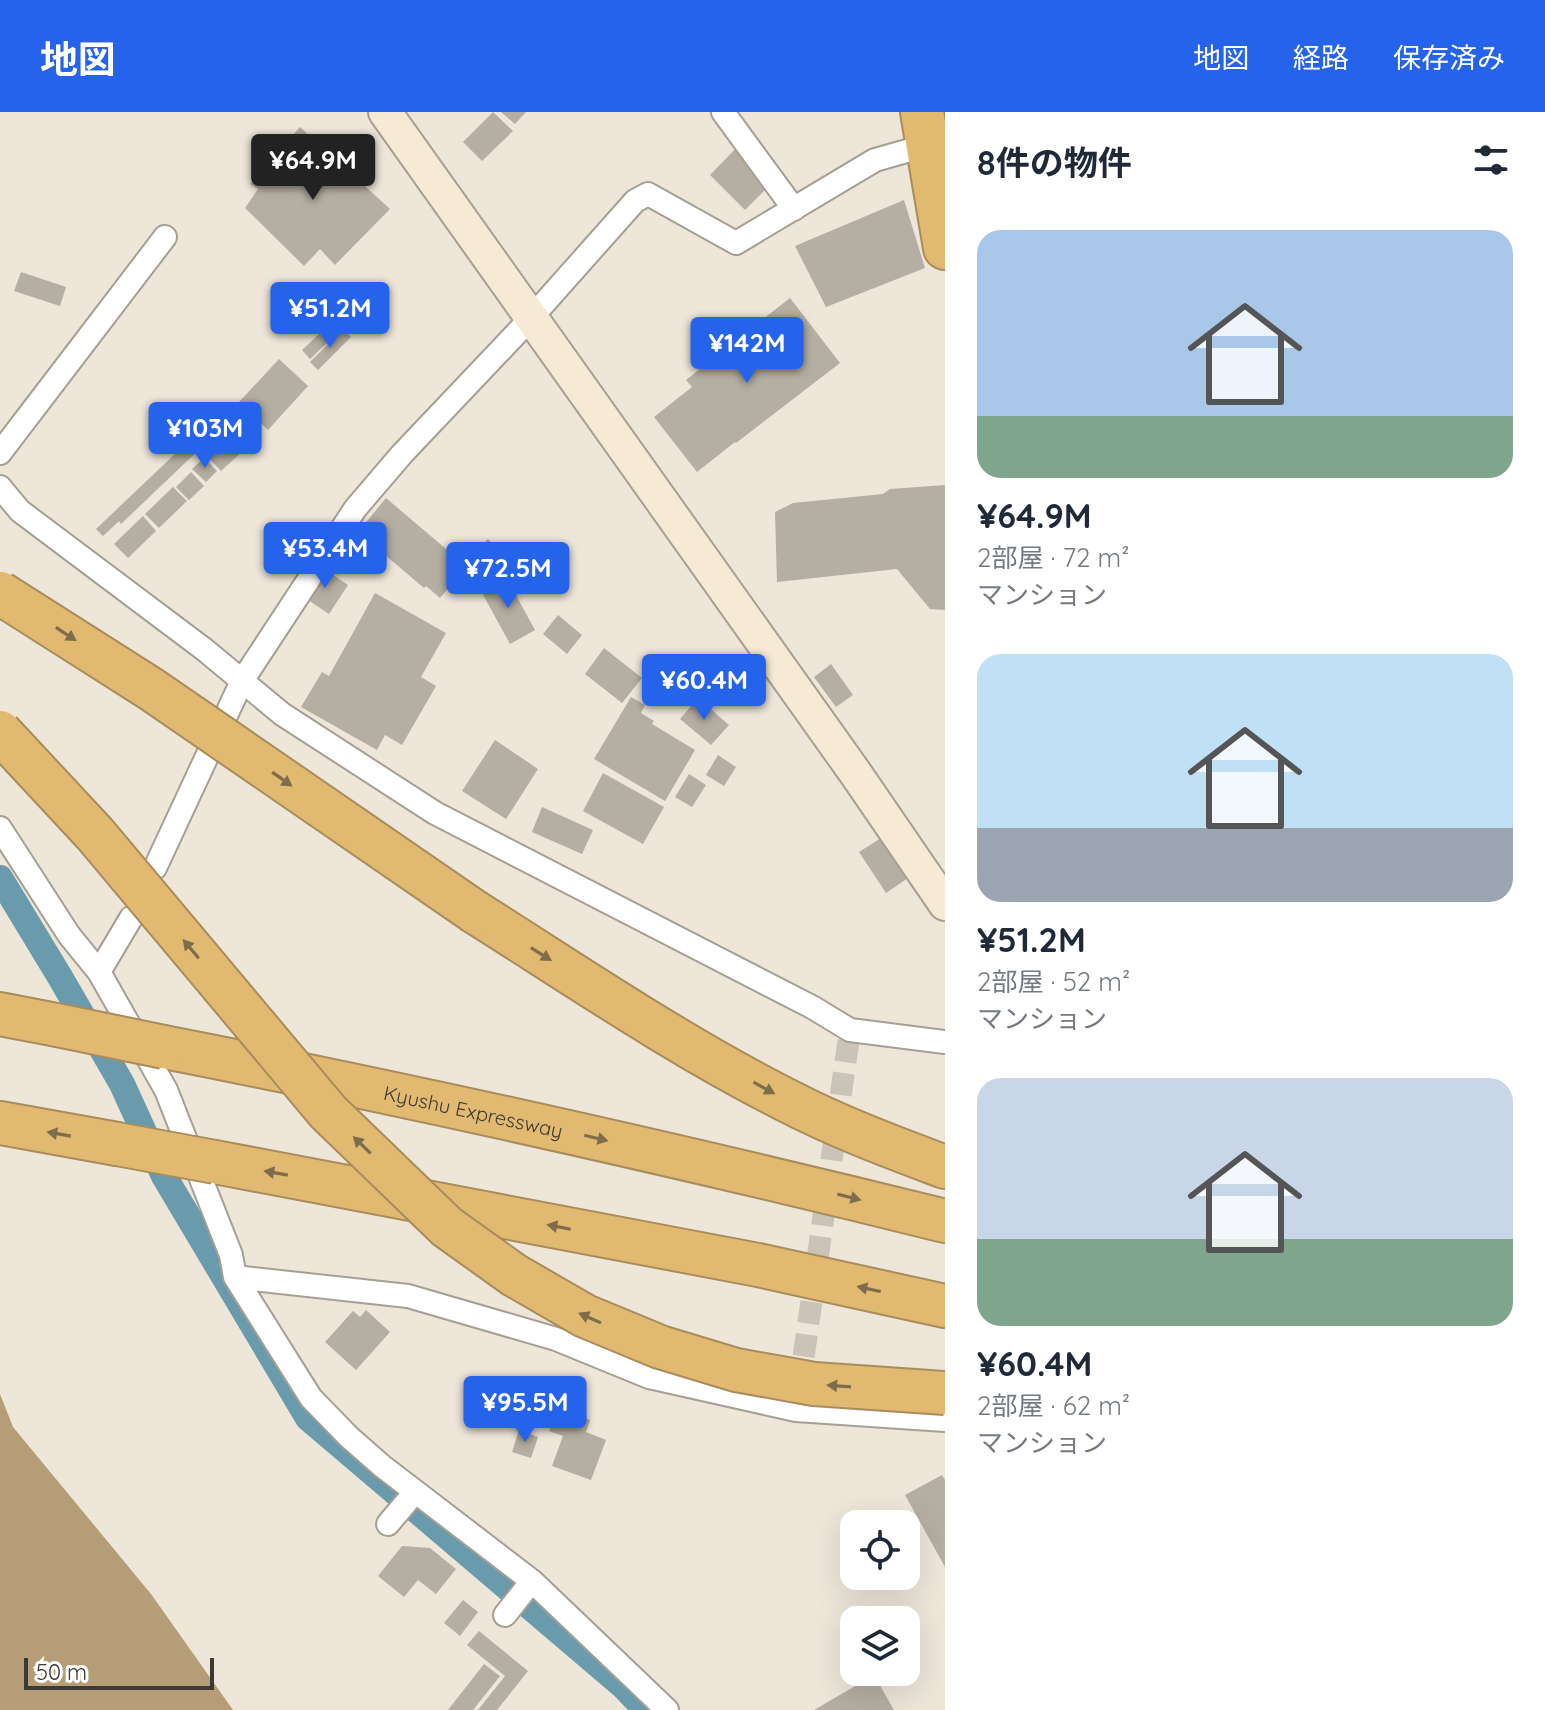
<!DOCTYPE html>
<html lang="ja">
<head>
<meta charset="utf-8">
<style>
	:root { --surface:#fff; --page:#f2f2f3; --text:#1f2937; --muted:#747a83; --accent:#2563eb }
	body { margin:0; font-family:Quicksand,"Noto Sans JP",sans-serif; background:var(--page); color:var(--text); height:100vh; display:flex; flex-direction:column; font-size:30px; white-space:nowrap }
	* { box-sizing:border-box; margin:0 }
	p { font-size:26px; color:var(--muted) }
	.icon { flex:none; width:44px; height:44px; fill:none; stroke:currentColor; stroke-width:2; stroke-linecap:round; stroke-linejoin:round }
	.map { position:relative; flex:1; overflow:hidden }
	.drawer { display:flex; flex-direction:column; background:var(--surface); width:600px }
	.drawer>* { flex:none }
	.tools { position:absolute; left:840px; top:1398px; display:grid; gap:16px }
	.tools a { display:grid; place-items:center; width:80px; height:80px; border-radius:16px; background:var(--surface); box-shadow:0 8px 32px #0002; font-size:40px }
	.scale { position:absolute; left:24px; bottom:20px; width:190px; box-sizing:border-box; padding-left:8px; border:4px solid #3c3934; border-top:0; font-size:22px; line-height:28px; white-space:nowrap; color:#3c3934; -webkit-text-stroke:6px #fff; paint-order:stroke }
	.price { position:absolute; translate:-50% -68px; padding:0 18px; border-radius:8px; background:var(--accent); color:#fff; font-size:26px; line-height:52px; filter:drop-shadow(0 2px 4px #0008) }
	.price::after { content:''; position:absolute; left:50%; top:48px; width:24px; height:18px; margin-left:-12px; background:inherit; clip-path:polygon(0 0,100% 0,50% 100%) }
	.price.active { background:#222; color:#fff }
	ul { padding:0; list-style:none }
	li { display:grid; align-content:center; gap:16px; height:424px; padding:0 32px }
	li span { display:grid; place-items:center; height:248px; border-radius:24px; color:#555 }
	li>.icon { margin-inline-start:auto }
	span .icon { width:144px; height:144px; fill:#fffc; stroke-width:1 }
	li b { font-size:34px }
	h2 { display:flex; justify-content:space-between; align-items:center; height:96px; padding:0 32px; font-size:34px }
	header { display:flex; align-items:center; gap:48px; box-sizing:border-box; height:112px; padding:0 40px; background:var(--accent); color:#fff }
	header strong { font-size:38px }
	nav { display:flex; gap:44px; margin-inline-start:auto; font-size:28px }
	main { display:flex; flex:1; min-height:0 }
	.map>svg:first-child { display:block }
</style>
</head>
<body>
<header>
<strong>地図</strong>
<nav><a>地図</a><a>経路</a><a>保存済み</a></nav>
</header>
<main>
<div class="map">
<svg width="945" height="1598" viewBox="0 0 945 1598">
	<rect width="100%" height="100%" fill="#ede6d9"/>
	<!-- forest -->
	<path fill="#b49d77" d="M0,1282l13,33 138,167 82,116h-233z"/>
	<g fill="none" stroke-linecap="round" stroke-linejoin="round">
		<!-- canal -->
		<path stroke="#699bac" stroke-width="26" d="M0,766l60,99 62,107 42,92 144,242 315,268 23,24"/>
	</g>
	<!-- building -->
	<path fill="#b5aea3" d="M493,0l20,19 -31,30 -19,-19z
		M501,0h25l-11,12z
		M300,15l90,82 -55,56 -15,-16 -16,17 -59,-58 13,-19 -8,-5z
		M741,31l29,42 -25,25 -35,-35z
		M904,88l21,68 -99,39 -31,-61z
		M21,160l45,15 -6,19 -46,-15z
		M790,186l50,65 -104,80 -1,-1 -38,30 -43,-55 38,-30 -6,-7z
		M333,209l8,9 -31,29 -8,-9z
		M343,217l8,8 -33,33 -8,-8z
		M279,247l29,27 -40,44 -29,-28z
		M218,301l9,10 -106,101 -2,-3 -16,15 -7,-7z
		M248,309l12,14 -39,36 -13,-14z
		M204,346l13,13 -11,11 -14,-13z
		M191,360l13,14 -15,14 -13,-13z
		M945,373v125l-15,-1 -33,-40 -120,13 -2,-70 18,-9 90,-9 7,-5z
		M173,375l14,14 -28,27 -14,-14z
		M386,386l66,56 -1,2 14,12 -25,30 -14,-12 -2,2 -66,-56z
		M143,404l13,15 -28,27 -14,-14z
		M488,427l15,15 -7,7 -15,-16z
		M480,436l11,14 -17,13 -10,-14z
		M321,455l27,18 -19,29 -27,-18z
		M506,465l29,53 -25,14 -29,-53z
		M375,481l71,40 -25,44 15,9 -34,59 -17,-10 -8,15 -76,-43 21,-35 7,4z
		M558,503l24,20 -15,19 -24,-20z
		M604,536l38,30 -20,25 -37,-29z
		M831,552l22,31 -17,12 -22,-30z
		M631,585l14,8 -4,8 13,8 -2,3 43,26 -30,51 -71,-42z
		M698,586l31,27 -18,20 -31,-26z
		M495,628l43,29 -32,50 -44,-28z
		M718,643l18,12 -12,19 -18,-11z
		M603,661l61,34 -21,37 -60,-33z
		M689,662l17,11 -14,22 -17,-10z
		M542,695l51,23 -11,24 -50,-22z
		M881,726l27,40 -22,15 -27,-41z
		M366,1198l24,22 -34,38 -31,-28 28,-31 7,6z
		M558,1295l32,13 -4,12 20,8 -15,40 -39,-14 11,-30 -14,-5z
		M519,1318l19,7 -7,21 -19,-6z
		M942,1363l3,5v87l-40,-72z
		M402,1434l28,2 26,21 -20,25 -18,-14 -14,17 -26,-21z
		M463,1488l15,12 -18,24 -16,-13z
		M479,1519l49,40 -31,39h-19l27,-34 -38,-31z
		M484,1552l16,12 -27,34h-25z
		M874,1563l20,35h-80z"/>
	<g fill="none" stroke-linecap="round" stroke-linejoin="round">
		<!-- street-tunnel -->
		<path stroke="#cac3b8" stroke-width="22" stroke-dasharray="22 11" stroke-linecap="butt" d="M799,1277l51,-359"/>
		<defs>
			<path id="street" d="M723,0l71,97
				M0,341l165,-216
				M0,375l20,24 185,139 77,64 153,99 377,194 38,23 95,12
				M0,716l69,107 30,37 67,118 65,165 4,22 76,121 38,39 33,29 150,115 135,129
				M155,756l87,-187 113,-172 47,-55 129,-136 104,-117 13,-7 88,49 139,-83 53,-15
				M99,860l32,-54
				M235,1165l173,19 148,43 93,38 147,33 149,10
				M388,1412l27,-32
				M505,1503l27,-34"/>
			<path id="secondary" d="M385,0l471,662 89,130"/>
			<g id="highway">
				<path d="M922,0l23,136"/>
				<path d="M475,800c103,65 204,134 313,189 50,26 104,46 157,66"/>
				<path d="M0,902l57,11"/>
				<path id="s1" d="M164,935c262,51 522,110 781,174"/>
				<path d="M0,1011l117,21"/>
				<path d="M215,1050l543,103 187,41"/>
			</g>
		</defs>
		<!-- street casing -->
		<use href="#street" stroke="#a69f93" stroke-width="26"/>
		<!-- secondary casing -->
		<use href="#secondary" stroke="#a69f93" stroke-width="36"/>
		<!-- highway casing -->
		<use href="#highway" stroke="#a88c5b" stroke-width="46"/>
		<!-- street -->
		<use href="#street" stroke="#fff" stroke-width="22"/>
		<!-- secondary -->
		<use href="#secondary" stroke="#f6ead4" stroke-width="32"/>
		<!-- highway -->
		<use href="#highway" stroke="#e2b970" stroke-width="42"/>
		<defs>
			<path id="highway-bridge" d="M0,481l151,96 324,223
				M0,620l95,102 233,278 119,115 67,48 71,41 75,31 76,23 78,14 131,9
				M57,913l107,22
				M117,1032l98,18"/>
		</defs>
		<!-- highway-bridge casing -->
		<use href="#highway-bridge" stroke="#a88c5b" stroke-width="46" stroke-linecap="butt"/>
		<!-- highway-bridge -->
		<use href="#highway-bridge" stroke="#e2b970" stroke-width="42"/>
	</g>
	<!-- one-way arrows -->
	<defs><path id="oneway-solid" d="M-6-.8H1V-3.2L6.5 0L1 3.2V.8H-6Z" transform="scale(2)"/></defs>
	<g fill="#7e6c4c">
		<use href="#oneway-solid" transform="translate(66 522) rotate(33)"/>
		<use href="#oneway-solid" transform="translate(282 667) rotate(35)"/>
		<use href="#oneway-solid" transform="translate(191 837) rotate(-130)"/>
		<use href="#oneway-solid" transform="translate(541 842) rotate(32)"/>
		<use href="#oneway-solid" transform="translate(764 976) rotate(29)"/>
		<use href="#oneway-solid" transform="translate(59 1022) rotate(-170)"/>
		<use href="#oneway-solid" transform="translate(596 1026) rotate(13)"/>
		<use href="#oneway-solid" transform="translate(362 1033) rotate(-136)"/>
		<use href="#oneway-solid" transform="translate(276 1061) rotate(-170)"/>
		<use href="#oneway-solid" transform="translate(849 1085) rotate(14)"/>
		<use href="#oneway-solid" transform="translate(559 1115) rotate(-169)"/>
		<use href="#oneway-solid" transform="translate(869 1177) rotate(-168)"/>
		<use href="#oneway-solid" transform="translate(590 1206) rotate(-156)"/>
		<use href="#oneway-solid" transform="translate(839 1274) rotate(-176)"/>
	</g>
	<g text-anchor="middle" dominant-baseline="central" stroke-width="6" stroke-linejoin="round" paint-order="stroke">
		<!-- street labels -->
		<g font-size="20" fill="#3c3934" stroke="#fff">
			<text stroke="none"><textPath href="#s1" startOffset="316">Kyushu Expressway</textPath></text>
		</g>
	</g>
</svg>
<div class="tools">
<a><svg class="icon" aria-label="locate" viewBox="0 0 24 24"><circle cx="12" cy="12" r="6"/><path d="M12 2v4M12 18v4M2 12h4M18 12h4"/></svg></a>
<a><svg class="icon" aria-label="layers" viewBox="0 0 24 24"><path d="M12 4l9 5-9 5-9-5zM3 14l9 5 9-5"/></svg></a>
</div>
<div class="scale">50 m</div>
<b class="price active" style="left:313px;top:90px">¥64.9M</b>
<b class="price" style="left:330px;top:238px">¥51.2M</b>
<b class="price" style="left:747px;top:273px">¥142M</b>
<b class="price" style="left:205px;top:358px">¥103M</b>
<b class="price" style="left:325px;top:478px">¥53.4M</b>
<b class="price" style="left:508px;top:498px">¥72.5M</b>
<b class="price" style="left:704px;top:610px">¥60.4M</b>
<b class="price" style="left:525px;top:1332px">¥95.5M</b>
</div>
<section class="drawer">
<h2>8件の物件<svg class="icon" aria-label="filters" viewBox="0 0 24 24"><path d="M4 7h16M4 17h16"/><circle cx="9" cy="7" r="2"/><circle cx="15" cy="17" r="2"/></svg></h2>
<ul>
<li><span style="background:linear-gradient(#a9c7e8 75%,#7fa58c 0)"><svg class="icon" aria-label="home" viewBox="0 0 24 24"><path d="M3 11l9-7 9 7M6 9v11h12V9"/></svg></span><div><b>¥64.9M</b><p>2部屋 · 72 m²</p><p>マンション</p></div></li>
<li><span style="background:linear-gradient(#bfe0f5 70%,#9aa5b1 0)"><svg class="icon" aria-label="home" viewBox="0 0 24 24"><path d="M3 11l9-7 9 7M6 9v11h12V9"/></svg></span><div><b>¥51.2M</b><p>2部屋 · 52 m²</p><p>マンション</p></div></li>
<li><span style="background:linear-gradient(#c9d6e8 65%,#7fa58c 0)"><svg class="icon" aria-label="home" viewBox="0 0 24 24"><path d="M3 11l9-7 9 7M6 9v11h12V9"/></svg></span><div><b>¥60.4M</b><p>2部屋 · 62 m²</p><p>マンション</p></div></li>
</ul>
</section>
</main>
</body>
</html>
